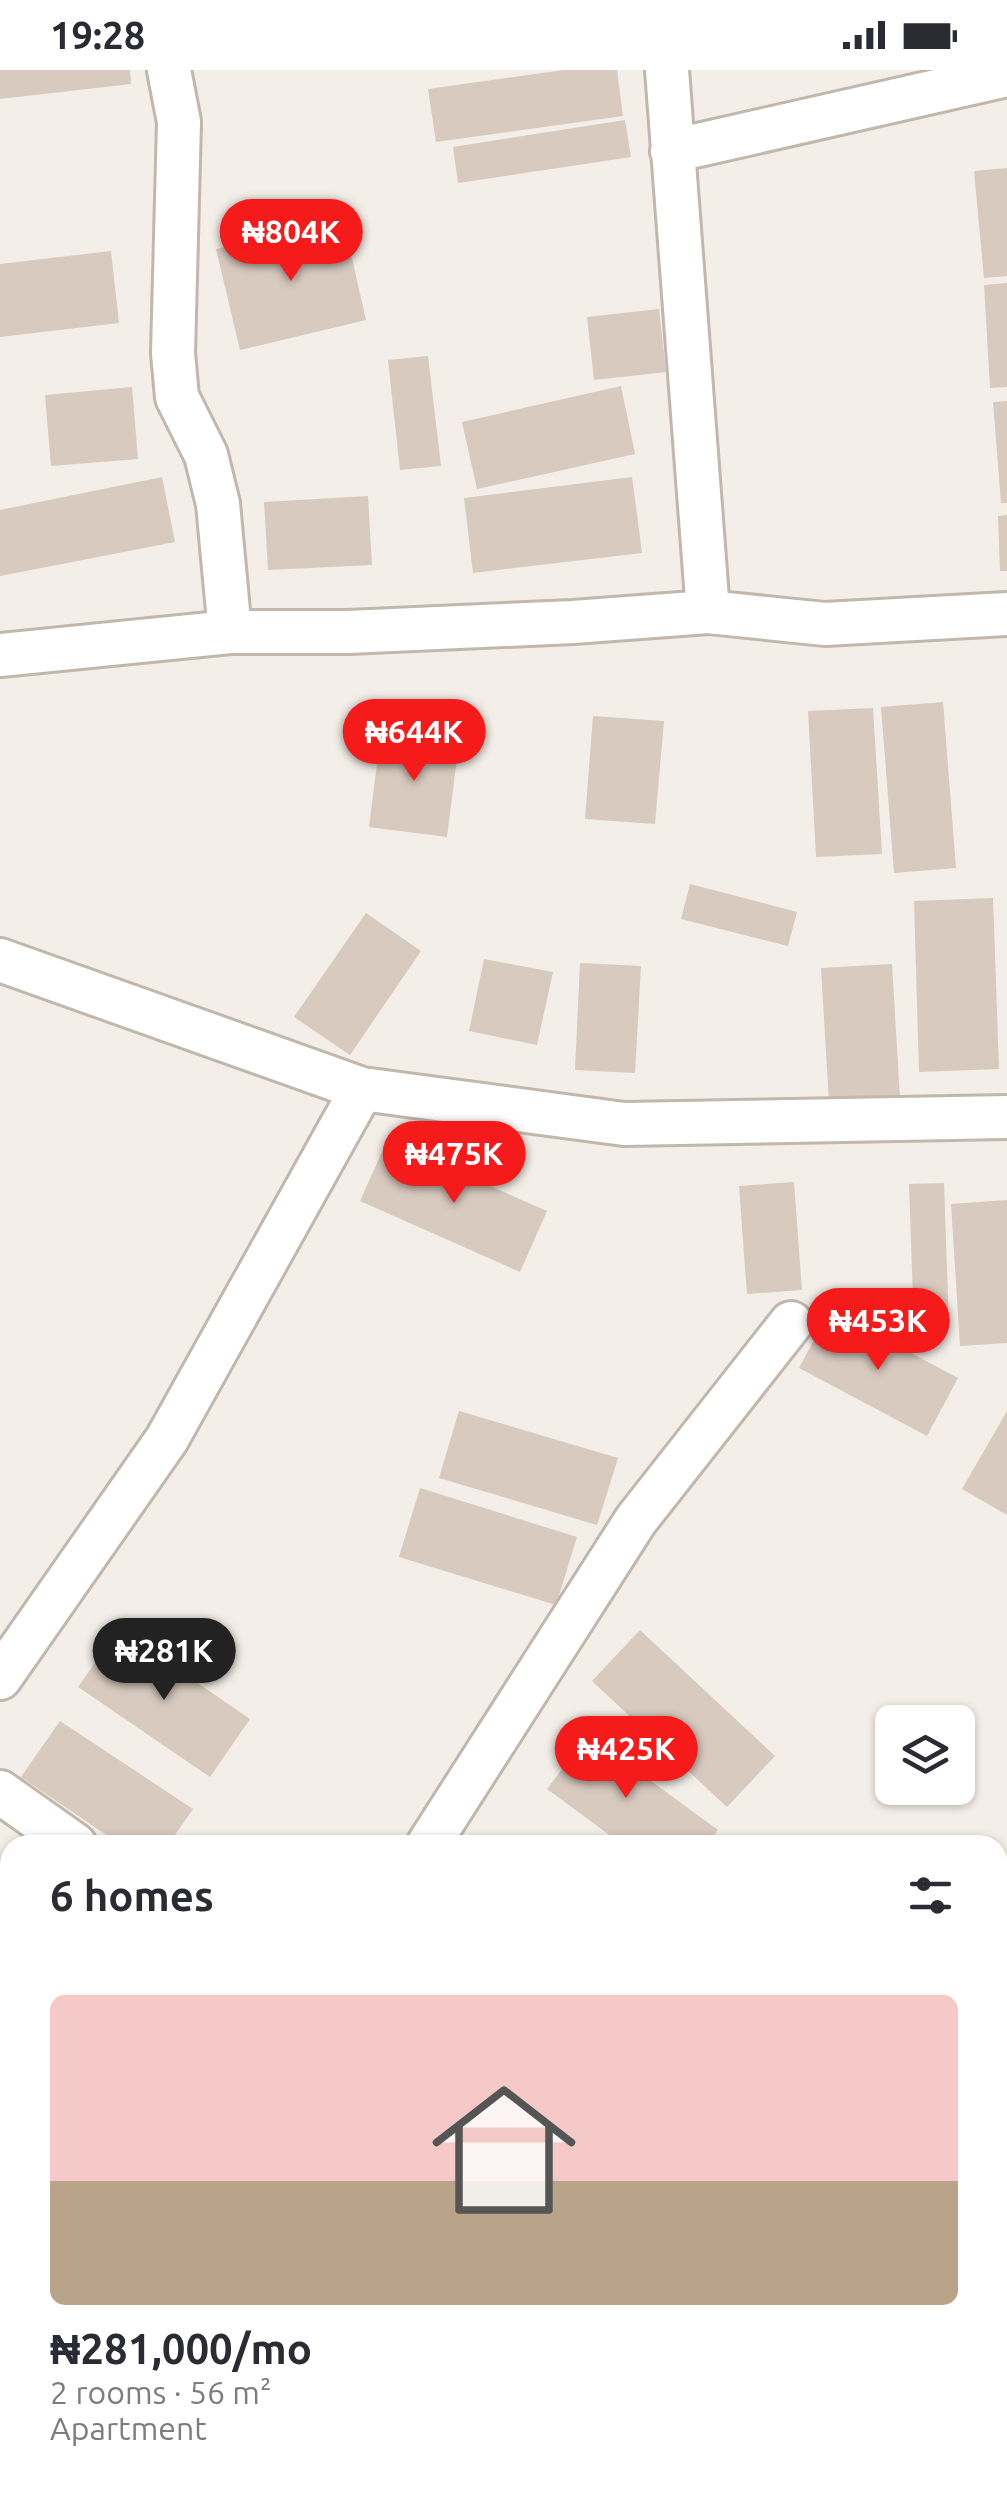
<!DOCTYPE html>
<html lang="en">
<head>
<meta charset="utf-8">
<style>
	:root { --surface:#fff; --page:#f7f7f7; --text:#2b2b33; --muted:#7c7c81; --accent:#f61b1b }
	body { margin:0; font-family:Ubuntu,sans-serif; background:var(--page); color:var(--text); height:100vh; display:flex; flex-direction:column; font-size:38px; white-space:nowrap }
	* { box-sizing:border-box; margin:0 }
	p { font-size:32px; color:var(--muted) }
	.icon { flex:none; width:55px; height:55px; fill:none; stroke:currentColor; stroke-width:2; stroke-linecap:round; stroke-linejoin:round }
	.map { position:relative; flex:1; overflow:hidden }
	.sheet { position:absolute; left:0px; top:1765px; width:1008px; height:672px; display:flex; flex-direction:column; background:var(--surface); border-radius:30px 30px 0 0; box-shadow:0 2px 8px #0004 }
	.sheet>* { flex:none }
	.tools { position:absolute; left:875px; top:1635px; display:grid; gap:20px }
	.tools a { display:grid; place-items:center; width:100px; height:100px; border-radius:15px; background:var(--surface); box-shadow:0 2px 8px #0004; font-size:50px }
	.price { position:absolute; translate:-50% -85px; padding:0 22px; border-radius:35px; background:var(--accent); color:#fff; font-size:32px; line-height:65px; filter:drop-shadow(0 2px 5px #0008) }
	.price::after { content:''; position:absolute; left:50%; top:60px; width:30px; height:22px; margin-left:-15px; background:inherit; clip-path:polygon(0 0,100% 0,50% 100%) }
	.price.current { background:#222; color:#fff }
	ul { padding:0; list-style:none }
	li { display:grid; align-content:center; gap:20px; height:530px; padding:0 50px }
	li span { display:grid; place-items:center; height:310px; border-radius:15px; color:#555 }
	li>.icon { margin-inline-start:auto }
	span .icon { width:180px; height:180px; fill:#fffc; stroke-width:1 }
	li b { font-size:42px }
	h2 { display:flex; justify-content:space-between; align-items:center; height:120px; padding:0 50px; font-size:42px }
	.status { display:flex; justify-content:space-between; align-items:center; height:70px; padding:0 50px; background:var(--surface); direction:ltr }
	.status svg { height:28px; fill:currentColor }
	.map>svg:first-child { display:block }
</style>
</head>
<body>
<div class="status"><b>19:28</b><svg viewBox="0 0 49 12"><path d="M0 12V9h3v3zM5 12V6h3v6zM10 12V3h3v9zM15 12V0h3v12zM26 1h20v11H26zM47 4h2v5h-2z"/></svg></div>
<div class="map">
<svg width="1007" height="2436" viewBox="0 0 1007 2436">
	<rect width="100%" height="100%" fill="#f3eee7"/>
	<!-- building -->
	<path fill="#d8cabf" d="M0,0h130l1,14 -131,15z
		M564,0h53l6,46 -187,26 -8,-53z
		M625,50l6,37 -173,26 -5,-36z
		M1007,98v108l-23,2 -10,-107z
		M343,149l23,101 -126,30 -24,-101z
		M111,181l8,72 -119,14v-73z
		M1007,213v104l-17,1 -6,-103z
		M659,239l7,63 -72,8 -7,-63z
		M428,286l13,110 -41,4 -12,-110z
		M621,316l14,68 -158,35 -15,-67z
		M132,317l6,72 -87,7 -6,-71z
		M1007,331v102h-6l-8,-101z
		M162,407l13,65 -175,34v-66z
		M632,407l10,76 -169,20 -9,-75z
		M368,426l4,69 -104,5 -4,-68z
		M1007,445v56h-7l-2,-55z
		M943,632l13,166 -62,5 -13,-166z
		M873,638l9,146 -66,3 -8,-146z
		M593,646l71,5 -9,103 -70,-5z
		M381,662l78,10 -12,95 -78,-10z
		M690,814l107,28 -9,34 -107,-27z
		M993,828l6,171 -80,3 -5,-171z
		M366,843l55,38 -71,104 -56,-38z
		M484,889l69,13 -16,73 -68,-14z
		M580,893l61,3 -6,107 -60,-3z
		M892,894l8,134 -71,4 -8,-134z
		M387,1071l160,70 -27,61 -160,-71z
		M794,1112l8,108 -55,4 -8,-108z
		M944,1113l5,144 -35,1 -5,-144z
		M1007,1130v143l-47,3 -9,-142z
		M830,1240l128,68 -31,58 -128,-68z
		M459,1341l159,47 -21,67 -158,-47z
		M1007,1341v104l-45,-26z
		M420,1418l157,49 -21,68 -157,-48z
		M119,1559l131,90 -40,58 -132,-90z
		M640,1560l135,126 -48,51 -135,-126z
		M60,1651l133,88 -25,36h-47l-100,-68z
		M588,1665l130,95 -11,15h-84l-76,-56z"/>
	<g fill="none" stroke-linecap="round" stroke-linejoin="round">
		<defs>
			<path id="minor" d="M169,0l10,52 -6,231 4,44 29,58 12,49 12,128
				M667,0l41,542
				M672,81l335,-76
				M0,585l230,-23h118l225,-10 135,-10 117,12 182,-10
				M0,890l362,129 262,35 383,-7
				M0,1608l167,-239 195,-350
				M0,1722l75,53
				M428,1775l208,-325 155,-197
				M998,2365l9,-7
				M897,2436l12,-8"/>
		</defs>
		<!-- minor casing -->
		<use href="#minor" stroke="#c1b7ad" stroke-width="48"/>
		<!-- minor -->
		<use href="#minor" stroke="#fff" stroke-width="42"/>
	</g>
</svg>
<div class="tools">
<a><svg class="icon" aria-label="layers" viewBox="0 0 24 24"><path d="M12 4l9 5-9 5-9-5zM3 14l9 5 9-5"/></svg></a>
</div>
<b class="price" style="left:291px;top:214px">₦804K</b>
<b class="price" style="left:414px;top:714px">₦644K</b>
<b class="price" style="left:454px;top:1136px">₦475K</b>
<b class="price" style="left:878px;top:1303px">₦453K</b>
<b class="price current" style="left:164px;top:1633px">₦281K</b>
<b class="price" style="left:626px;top:1731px">₦425K</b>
<section class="sheet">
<h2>6 homes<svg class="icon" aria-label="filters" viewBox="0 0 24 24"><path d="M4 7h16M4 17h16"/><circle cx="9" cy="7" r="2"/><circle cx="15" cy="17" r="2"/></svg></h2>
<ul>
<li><span style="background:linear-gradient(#f6c9c9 60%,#b9a48a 0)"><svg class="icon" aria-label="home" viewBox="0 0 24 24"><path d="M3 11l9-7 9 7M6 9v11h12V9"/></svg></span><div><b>₦281,000/mo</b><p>2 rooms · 56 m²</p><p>Apartment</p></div></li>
</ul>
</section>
</div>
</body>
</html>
